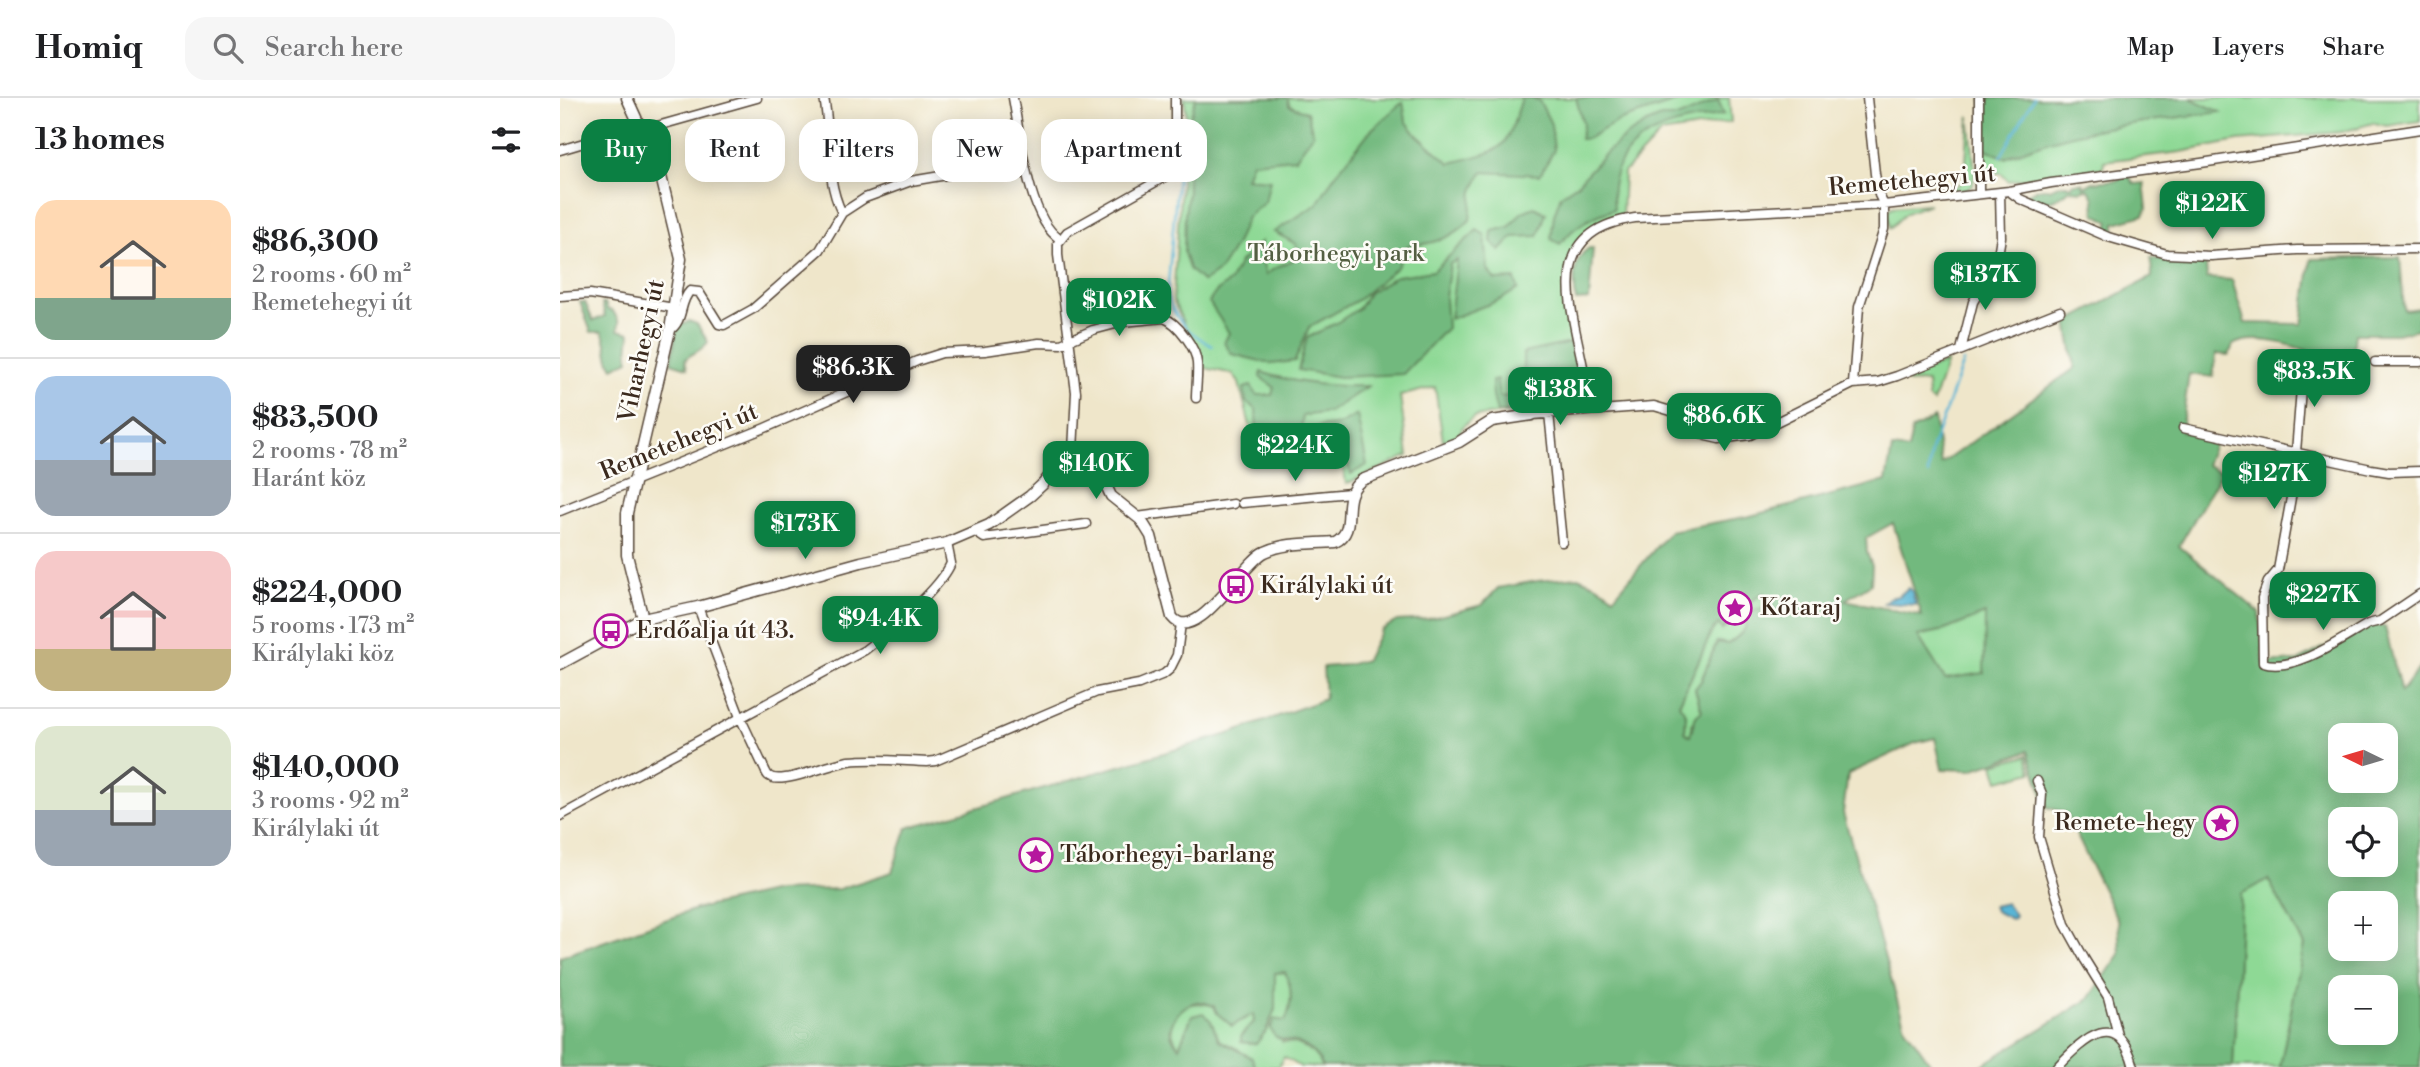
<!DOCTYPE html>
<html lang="en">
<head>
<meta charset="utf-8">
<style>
	:root { --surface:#fff; --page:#f6f6f6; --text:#202124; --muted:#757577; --line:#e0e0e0; --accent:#0b8043 }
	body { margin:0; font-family:"Libre Bodoni",serif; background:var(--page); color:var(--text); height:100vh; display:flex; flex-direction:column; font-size:26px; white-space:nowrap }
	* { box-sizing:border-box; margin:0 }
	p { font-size:23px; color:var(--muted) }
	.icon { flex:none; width:38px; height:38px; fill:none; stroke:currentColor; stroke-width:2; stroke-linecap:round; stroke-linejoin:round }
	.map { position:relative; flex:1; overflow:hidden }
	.details { display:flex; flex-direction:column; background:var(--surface); width:560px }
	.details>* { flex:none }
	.guide { position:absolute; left:21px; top:21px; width:665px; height:63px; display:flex; gap:14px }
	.needle { width:46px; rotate:275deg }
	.fabs { position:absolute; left:1768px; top:625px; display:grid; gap:14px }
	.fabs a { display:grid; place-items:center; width:70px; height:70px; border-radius:14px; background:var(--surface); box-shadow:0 4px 18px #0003; font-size:35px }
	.price { position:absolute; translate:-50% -60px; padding:0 16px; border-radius:14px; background:var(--accent); color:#fff; font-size:23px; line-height:46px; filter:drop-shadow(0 2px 4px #0008) }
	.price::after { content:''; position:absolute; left:50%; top:42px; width:21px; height:16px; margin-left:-10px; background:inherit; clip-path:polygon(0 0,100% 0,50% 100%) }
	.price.selected { background:#222; color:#fff }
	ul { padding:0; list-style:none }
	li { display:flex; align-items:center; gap:21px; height:175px; padding:0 35px }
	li+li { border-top:2px solid var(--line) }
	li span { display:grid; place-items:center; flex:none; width:196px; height:140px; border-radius:21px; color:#555 }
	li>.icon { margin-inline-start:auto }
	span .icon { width:84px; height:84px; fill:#fffc; stroke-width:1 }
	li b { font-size:30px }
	h2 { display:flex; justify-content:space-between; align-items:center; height:84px; padding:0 35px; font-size:30px }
	.chip { padding:0 24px; border-radius:21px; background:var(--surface); box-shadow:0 4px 18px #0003; font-size:24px; line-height:63px }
	.chip.selected { background:var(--accent); color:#fff }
	header { display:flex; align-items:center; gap:42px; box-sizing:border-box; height:98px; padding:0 35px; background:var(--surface); border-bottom:2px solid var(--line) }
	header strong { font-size:33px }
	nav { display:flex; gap:38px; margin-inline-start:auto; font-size:24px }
	.search { width:490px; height:63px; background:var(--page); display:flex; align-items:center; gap:18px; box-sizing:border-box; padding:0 24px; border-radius:21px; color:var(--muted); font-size:26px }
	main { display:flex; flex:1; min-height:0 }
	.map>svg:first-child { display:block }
</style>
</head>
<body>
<header>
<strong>Homiq</strong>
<div class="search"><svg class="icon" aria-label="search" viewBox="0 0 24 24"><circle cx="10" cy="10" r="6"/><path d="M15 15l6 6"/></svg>Search here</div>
<nav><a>Map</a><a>Layers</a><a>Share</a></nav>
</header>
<main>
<section class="details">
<h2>13 homes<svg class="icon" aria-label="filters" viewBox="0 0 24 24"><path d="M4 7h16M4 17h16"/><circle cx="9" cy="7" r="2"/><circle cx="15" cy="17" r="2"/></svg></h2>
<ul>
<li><span style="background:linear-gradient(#ffd9b3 70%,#7fa58c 0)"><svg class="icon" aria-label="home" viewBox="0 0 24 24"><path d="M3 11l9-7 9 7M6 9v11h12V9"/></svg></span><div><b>$86,300</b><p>2 rooms · 60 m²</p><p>Remetehegyi út</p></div></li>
<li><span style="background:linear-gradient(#a9c7e8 60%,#9aa5b1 0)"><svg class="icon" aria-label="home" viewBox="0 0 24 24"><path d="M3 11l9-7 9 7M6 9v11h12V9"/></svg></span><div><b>$83,500</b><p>2 rooms · 78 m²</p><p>Haránt köz</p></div></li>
<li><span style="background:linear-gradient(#f6c9c9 70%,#c2b280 0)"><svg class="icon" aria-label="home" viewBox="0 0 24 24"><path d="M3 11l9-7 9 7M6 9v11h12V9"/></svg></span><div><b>$224,000</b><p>5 rooms · 173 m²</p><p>Királylaki köz</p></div></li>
<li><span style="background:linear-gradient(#dfe7d0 60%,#9aa5b1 0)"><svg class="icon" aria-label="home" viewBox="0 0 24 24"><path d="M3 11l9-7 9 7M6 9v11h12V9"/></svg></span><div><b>$140,000</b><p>3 rooms · 92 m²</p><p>Királylaki út</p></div></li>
</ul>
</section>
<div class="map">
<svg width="1860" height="969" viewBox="0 0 1860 969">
	<rect width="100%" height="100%" fill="#fdfcf7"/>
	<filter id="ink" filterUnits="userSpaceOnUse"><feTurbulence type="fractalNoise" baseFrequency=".0143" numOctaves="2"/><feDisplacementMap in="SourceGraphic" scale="14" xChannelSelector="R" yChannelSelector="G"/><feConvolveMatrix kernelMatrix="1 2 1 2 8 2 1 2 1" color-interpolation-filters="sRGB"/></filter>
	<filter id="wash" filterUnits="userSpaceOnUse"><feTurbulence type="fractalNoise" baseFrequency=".00686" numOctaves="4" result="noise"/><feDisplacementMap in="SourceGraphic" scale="28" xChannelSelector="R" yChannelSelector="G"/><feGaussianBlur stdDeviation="1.57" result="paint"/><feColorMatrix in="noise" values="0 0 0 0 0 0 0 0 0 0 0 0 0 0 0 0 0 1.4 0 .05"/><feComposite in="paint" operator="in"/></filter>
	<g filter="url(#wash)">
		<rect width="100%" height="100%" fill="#efe6ca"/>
		<!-- green -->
		<path fill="#8ed995" stroke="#64825a" stroke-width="2" d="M624,0h545l2,24 -70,11 -37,39 -2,44c-16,2 -27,7 -38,19 -27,28 -17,62 -12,97 4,24 7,47 8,71l-106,14 -11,9 -4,9 -16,6 -8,-54 -35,9 8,60 -62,28 -8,-41 -8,2 -3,-9 -43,10 -2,-7 -28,2 -15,-58 -6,-9 -33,-7 -5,-18 -22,-49 13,-187z
			M1630,0h230v23l-33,5 -14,-3 -31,9 -104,9 -57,11 -77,9 -1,7 -95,13 -7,-8h-13l-6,-5v-21l23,11c65,-31 143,-36 213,-46z
			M1409,18l6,56 -2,12 -8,6 -22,2v-4c10,-1 18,-1 22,-12z
			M1369,106l-23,9 -16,15 -2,-16 4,-5z
			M1387,264l-14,40 -5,-4 -1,-16 -19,1 -1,-5z
			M1203,494l4,9 -3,7 -9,2c-7,17 -13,24 -27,34l-11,-2 -16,39 -6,8 7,23 -10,12 -1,12 -6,-3 1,-19 -7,-10 34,-75 6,-5 3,6 31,-30z
			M1425,516v59l-40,6 -27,-43 27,-6z
			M1467,657l5,17 -33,9 -5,-17z
			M1708,781l36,66 -24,122h-47l8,-173z
			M726,874c11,26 0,43 -4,70 19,0 32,8 41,25h-22l-17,-10 -6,10h-23l-17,-18 -19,-9 -8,-19 -19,-4 -13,30c-19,-26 4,-52 35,-41l3,7 15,13 21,-12 1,8 -13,14v5l15,3 10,-13 9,-22v-36z"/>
		<!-- forest -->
		<path fill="#72b97e" stroke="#56724e" stroke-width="2" fill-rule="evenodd" d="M636,0h92l1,7 18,7 6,22 -17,24 -44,4 -6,16 24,2 -5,22 -18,15 -12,29 -16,25 -16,11 -14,-13 -5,-16 1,-39 3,-22 -1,-65z
			M962,0l17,2 12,24 3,26 -14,25 -58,-3 -9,19 -3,29c-18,19 -37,24 -63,26l-10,21 -39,33 -49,27 -14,34 -23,3 -40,-10 -8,-11 5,-10 -20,-31 7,-10 14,-11 10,-19 21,-20 -1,12 6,21c11,-11 20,-10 32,-18l-2,-13 -22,-12 43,-28 16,-26 37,-47 33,-29 3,19 12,15 32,27c56,-14 54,-9 72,-65z
			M1016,0h112l-70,23 -31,18h-7l3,-15z
			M1422,0h208l30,14c-72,10 -149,15 -215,46l-23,-11z
			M1158,2l6,14c-46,9 -103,16 -111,72 -1,7 1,16 1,23 -24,9 -37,14 -54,35l-9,-5 3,-24 7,-20 16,-11 30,-32 19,-16 21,-13 14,-6h18z
			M1569,78l5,8 10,-1 3,25 -3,7 -29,8v8l-2,2 -6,-3 3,-8 -15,-8 -1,-16 -6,-9 -8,2 -10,-2c-11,11 -31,18 -45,9 5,-7 17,-12 25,-9 6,-4 15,-6 22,-3l2,-3h9l1,4 9,-5 25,-2 2,-2z
			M974,109l12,6 -8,23 -25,1 -13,14 -9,-10 1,-10 17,-4 13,-15z
			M917,132l8,5 3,35 7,10 20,-1 3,10 -18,11 -50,19 7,-59 -7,4 -5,33 2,31 -44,46 -63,3 -42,-7 9,-32 31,-16 21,-14 10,-15 27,-17 37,-5z
			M1029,150h4l-4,52 -13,1c-2,-17 -5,-42 13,-53z
			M1840,159l4,53 16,-2 -2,21 -21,5h-42l-4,36 -39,-5 -2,-13c-20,-8 -58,-18 -77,-7l-4,10 -13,-1 -3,23 -24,-3 -8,57 35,9 -10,25 16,7 -43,74 80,66 5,51 34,-2 70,-37 17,3 16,65 19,-25v400h-140l24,-122 -36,-66 -27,15 -8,173h-254l110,-68 31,-45 -2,-33 -52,-108 -19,-6 -19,-56 -57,19 -29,-1 -7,-31 -20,5 -67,31 -5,39 62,214 28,40h-610c-5,-10 -14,-20 -25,-24 -12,-5 -22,1 -28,-15l4,-9 11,2c8,-17 8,-32 0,-49l-10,1v36l-9,22 -10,13 -15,-2v-6l13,-14 -1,-8 -21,12 -15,-13 -3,-7c-6,-2 -11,-5 -18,-4 -13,2 -30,21 -24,35 1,4 5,7 7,10l13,-31 11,-3 8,8 8,19 33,18 3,9h-695v-110l136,-48 80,-18 63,-2 53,-17 15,-44 325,-95 93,-34 -2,-32 24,-2 19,-5 15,-30 16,-9 31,-2 54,-14 16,-17 39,-7 41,-4 19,8 17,12 56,-66 80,-15 136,-35 6,-33 16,2 4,-20 22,-12 7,46 134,-96 -8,-46 85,-45 -1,-19 55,7 1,13 25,2 13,43 57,1 9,-65zM1333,425l29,93 -77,-16 26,-16 1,-18 -5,-13 -1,-15zM1203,495l4,8 -3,7 -10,2 -7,6c0,16 -7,19 -19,28l-11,-2 -16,39 -6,8 7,22 -6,5 -6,20 -5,-4 1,-18 -7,-10 34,-75 6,-5 3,6 31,-30zM1425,516l-1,59 -39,6 -27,-43 27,-6zM1780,637h45v45h-45zM1780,721h45v45h-45zM1780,805h45v45h-45zM1780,889h45v45h-45z
			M20,204h5l8,19 12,-5 -3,-12 3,-1 3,7 5,1 6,11 -1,8 12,3 -2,20 1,7 -16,8c-8,-11 -4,-23 -11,-36h-11z
			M129,223l8,3 11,18c-7,10 -16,10 -23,18l2,8 -16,-5 6,-36z
			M1010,245l9,33 1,27 -83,10 -4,-17 -1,-15 5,-1 2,17 42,-5 -2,-18 -16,-3v-18z
			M701,274c33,11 72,15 107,14l-39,26 -26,4 -2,13 40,-5 16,-9 10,50 -16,9 -11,-33 -7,-10 -42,11 -4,-3 -30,-1 -1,-29 -10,-7 -2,-14 7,-2 6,9h15l2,-8 -14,-10z"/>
		<!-- water -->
		<path fill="#58b5d6" stroke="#4a707a" stroke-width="2" d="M1348,490l4,3 4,14 -32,-2 5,-5 10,-2z
			M1446,805l9,12 -1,3 -3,1 -16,-8 -2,-5z"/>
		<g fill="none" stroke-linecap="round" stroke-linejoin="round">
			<!-- stream -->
			<path stroke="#58b5d6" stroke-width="2.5" d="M619,48v-48
				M1441,58l33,-58
				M618,75l-11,123c9,26 21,36 45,50
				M1368,376l3,-23 32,-89"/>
		</g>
	</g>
	<g filter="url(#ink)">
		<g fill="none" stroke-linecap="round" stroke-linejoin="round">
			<defs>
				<path id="minor" d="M264,0c8,39 0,79 18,115
					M453,0c7,36 15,122 47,141
					M1419,0v96
					M83,32l114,-32
					M0,52l81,-24
					M1449,93l11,8 88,38 59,17 44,2 86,-6 123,-1
					M0,198l30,-2 84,14
					M110,232c14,-9 9,-28 20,-39l9,1 20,32 5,1 29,-16 67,-59 22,-37 23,-15 46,-17 113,-19
					M1401,252l12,-48 24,-41 4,-24 -1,-45
					M1815,264h45
					M1293,286l6,-77 25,-78v-24l-5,-10 -4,-21 -8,-76
					M1026,312c0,-10 1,-21 -1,-32 -10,-64 -48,-146 50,-160l249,-13 125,-14 42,-8 150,-20 219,-34
					M989,315l13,129
					M972,317l122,-9 17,5 35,25 13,3 31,-4 103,-51 25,-2 19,-6 163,-65
					M1623,330l188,41 18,3 31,-1
					M513,353l3,-59 -18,-137v-12l9,-11 108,-61v-73
					M1736,354l7,-89
					M1739,355l-21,117 -10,12 -6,16 1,65c31,10 79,-24 105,-39l12,-3 40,-27
					M682,405l108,-10
					M0,413l205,-83 152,-67 25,-8 43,-2 54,-8 22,1 32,-14 30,-8 41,-4c14,5 32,30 33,45 1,12 -1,24 -1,35
					M577,419l96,-13
					M415,434l9,6 102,-14
					M138,509l42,110 25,53c2,4 2,6 8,8 16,4 57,-14 76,-17 26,-3 52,0 78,1l8,-1 162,-69 42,-8 25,-10 6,-5 7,-14 4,-32
					M1477,683l5,13 -3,43 26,87 20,36 23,37 10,38
					M0,718l305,-166c24,-19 75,-60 86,-87l-4,-20
					M1497,969c28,-29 61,-60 77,0"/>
				<path id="tertiary" d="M67,0l32,70 22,91 -11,71 -43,183v42l16,64
					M0,566l83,-45 55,-12 163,-45 86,-19 42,-18 41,-29 13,-12 24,-30 12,-4 13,5 19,41 30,24 10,16 21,81c24,30 71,-55 93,-65 20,-10 48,-8 70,-10 25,-12 2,-44 27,-62l97,-38 33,-21 40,-6"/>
			</defs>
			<!-- minor casing -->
			<use href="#minor" stroke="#564638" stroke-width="11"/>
			<!-- tertiary casing -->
			<use href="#tertiary" stroke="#564638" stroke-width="13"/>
			<!-- minor -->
			<use href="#minor" stroke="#fff" stroke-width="8"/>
			<!-- tertiary -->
			<use href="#tertiary" stroke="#fff" stroke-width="10"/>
		</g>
	</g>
	<!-- icons -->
	<defs>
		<symbol id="bus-ring" viewBox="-11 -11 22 22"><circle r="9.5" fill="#fdfcf7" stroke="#b5179e" stroke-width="1.5"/><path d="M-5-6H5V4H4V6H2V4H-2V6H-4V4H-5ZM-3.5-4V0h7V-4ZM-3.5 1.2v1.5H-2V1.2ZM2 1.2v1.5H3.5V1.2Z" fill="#b5179e"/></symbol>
		<symbol id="sight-ring" viewBox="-11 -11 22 22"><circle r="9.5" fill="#fdfcf7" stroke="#b5179e" stroke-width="1.5"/><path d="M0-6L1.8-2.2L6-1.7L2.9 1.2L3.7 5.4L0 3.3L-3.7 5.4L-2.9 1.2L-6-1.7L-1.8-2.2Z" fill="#b5179e"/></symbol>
	</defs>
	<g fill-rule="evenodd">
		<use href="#bus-ring" x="657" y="469" width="38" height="38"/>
		<use href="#sight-ring" x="1156" y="491" width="38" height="38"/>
		<use href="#bus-ring" x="32" y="514" width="38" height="38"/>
		<use href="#sight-ring" x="1642" y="706" width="38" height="38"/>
		<use href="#sight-ring" x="457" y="738" width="38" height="38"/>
	</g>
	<g text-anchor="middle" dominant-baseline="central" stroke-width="5" stroke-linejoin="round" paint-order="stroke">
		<!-- street labels -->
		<g font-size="24" fill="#3b2a1e" stroke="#fdfcf7">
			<text transform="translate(1352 83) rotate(-5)">Remetehegyi út</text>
			<text transform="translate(82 253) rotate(-78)">Viharhegyi út</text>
			<text transform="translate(119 344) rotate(-22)">Remetehegyi út</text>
		</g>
		<!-- park labels -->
		<g font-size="24" fill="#545f42" stroke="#fdfcf7">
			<text x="776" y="156">Táborhegyi park</text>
		</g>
		<!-- poi labels -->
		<g font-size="24" fill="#3b2a1e" stroke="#fdfcf7" text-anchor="start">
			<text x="700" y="488">Királylaki út</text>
			<text x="1200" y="510">Kőtaraj</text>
			<text x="76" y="533">Erdőalja út 43.</text>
			<text x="1636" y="725" text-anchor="end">Remete-hegy</text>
			<text x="500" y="757">Táborhegyi-barlang</text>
		</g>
	</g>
</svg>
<div class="fabs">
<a><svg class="needle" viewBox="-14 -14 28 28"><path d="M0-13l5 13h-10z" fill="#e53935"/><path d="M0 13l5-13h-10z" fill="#757577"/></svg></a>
<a><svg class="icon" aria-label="locate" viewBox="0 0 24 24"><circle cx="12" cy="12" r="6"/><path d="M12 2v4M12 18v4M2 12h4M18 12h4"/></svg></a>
<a>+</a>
<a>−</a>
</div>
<b class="price" style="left:1652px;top:143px">$122K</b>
<b class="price" style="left:1425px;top:214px">$137K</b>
<b class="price" style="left:559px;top:240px">$102K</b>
<b class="price selected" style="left:293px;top:307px">$86.3K</b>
<b class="price" style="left:1754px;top:311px">$83.5K</b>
<b class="price" style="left:1000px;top:329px">$138K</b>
<b class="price" style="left:1164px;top:355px">$86.6K</b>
<b class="price" style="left:735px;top:385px">$224K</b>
<b class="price" style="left:536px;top:403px">$140K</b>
<b class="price" style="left:1714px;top:413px">$127K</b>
<b class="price" style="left:245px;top:463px">$173K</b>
<b class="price" style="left:1763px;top:534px">$227K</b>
<b class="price" style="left:320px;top:558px">$94.4K</b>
<div class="guide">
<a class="chip selected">Buy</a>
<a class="chip">Rent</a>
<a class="chip">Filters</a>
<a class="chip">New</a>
<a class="chip">Apartment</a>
</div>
</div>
</main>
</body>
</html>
